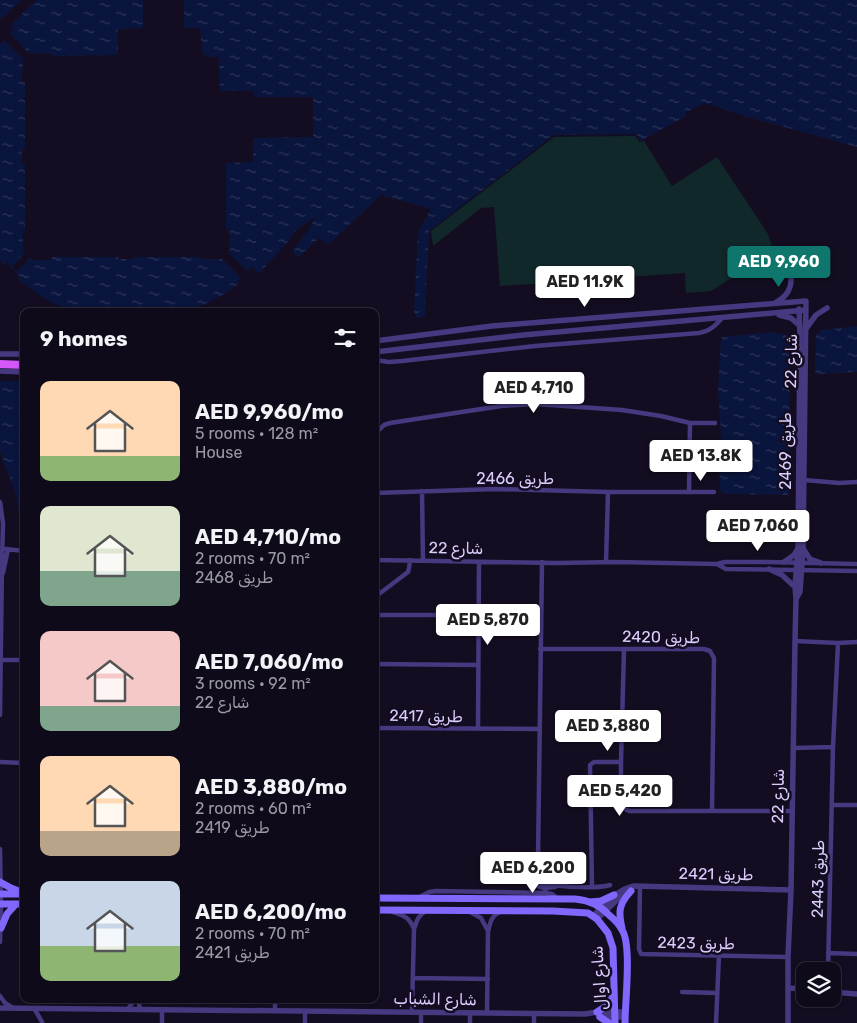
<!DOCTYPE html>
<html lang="en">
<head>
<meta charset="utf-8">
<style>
	:root { --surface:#0f0a19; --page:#1d1826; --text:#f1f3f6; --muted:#9b9aa2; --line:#2f2b38; --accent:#0f766e }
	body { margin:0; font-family:Rubik,Cairo,sans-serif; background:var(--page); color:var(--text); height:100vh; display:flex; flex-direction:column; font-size:19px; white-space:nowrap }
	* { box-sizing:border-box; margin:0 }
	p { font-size:16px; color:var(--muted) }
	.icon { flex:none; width:28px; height:28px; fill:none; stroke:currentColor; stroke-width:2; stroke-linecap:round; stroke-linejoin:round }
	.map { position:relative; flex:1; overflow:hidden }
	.drawer { position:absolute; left:20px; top:308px; width:359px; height:695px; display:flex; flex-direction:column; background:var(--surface); border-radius:10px; box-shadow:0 1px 4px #0004,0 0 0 1px var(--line) }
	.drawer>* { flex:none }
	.controls { position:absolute; left:796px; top:962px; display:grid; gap:10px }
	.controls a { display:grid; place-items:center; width:45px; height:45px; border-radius:10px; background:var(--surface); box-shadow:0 1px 4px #0004,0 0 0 1px var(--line); font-size:25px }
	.price { position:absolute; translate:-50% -42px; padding:0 11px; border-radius:5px; background:#fff; color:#222; font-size:16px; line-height:32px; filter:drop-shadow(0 1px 2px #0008) }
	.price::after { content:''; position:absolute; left:50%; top:30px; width:15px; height:11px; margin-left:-8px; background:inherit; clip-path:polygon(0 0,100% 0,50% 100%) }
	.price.current { background:var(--accent); color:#fff }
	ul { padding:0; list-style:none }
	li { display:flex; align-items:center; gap:15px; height:125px; padding:0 20px }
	li span { display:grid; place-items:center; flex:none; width:140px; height:100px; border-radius:10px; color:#555 }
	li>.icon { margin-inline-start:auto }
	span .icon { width:60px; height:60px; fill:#fffc; stroke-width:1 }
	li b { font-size:21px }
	h2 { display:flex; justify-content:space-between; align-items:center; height:60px; padding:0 20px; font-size:21px }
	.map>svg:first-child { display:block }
</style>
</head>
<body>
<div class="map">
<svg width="857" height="1023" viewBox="0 0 857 1023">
	<defs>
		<pattern id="water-ripples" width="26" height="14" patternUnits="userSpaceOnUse" patternTransform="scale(1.25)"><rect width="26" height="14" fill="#0a153d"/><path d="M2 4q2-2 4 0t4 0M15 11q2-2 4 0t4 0" fill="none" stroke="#2d365a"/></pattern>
	</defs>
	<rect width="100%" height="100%" fill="#140d21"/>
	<!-- pitch -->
	<path fill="#11282a" d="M635,136l5,6 4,-1 28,45 45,-29 51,77 4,13 -4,8 -57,36 -25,2 -1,-20 -185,13 -6,-79 -13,1 -48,38 -2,-15 123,-94z"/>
	<!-- water -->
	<path fill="url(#water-ripples)" d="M0,0h21l-19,19 -2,-2z
		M37,0h106v28l-25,1v26l-66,1v-2l-23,-1 -19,-19 4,-4 -4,-3 11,-12z
		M184,0h673v147l-109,-30 -43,-14 -20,10 1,3 -45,25 -5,-7 -82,1 -125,96 -4,85 -8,2 -3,-7 4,-79 13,-23 -50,-14 -53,50 -9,-7 -20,19 -7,-5 17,-23 7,-13 -19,13 -8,11 -30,34 -7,-7 -5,4 -18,-18v-23h-3v-67l27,-1v-24l60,-1v-40h-59l-1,-6h-33l-1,-34h-13l-4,-5 -2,-24h-16z
		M4,40l19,19 -1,23h3v67l-3,1v13l3,1v67h-2v19l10,10h19v-3h66l1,2h14v-2h67v2h22l19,19 -4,3 2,3 -15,10 -19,10 -19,7h-112l-19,-7 -13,-7 -24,-18 2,-2 -13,-15 -3,3 -4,-5v-216z
		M857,326v46l-39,2 -3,-2 1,-37 6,-5z
		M775,332l14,4 1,156 -2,3 -65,-1 -3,-4 -1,-34 2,-21 -3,-45 3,-53z
		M0,381h24v147l-4,-1 -1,-17 -4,-18 -15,-41z"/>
	<!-- pier -->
	<path fill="#140d21" d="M27,251l5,5 -15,15 -5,-5z"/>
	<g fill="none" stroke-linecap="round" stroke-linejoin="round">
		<!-- minor -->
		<path stroke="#46397f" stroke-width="4.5" d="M375,360l14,2 13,-1 133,-15 164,-13c11,-2 16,-7 23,-15
			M375,434l9,-9 6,-2 111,-17 35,-2 86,6 39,6 29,7h25
			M804,480l35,3 18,-1
			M422,491l1,70
			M689,492h25
			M375,493l120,-4 113,3h81l1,-69
			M0,502l3,21 -1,39 -2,153
			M6,549l18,2
			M375,560l183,3 57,-1 102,2 8,-2h42l90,2
			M542,562l-4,297 1,11 7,23
			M606,562l2,-70
			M717,564l9,5 131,2
			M3,573l5,-24
			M375,597l33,-25 1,-4 1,-8
			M375,615h104
			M795,641l43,2 19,-1
			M540,649h164l6,2 4,7 -2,153
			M624,649l-3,113v41l2,5 6,3h163
			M1,660h23
			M375,664l103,1
			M375,728l165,1
			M478,729l1,-167
			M793,748l40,-1
			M0,762l24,1
			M832,805h25
			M0,849l1,55 -1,38
			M539,870l-3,8 2,8 6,2 11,-1
			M542,881c3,2 4,3 7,3 13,3 49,5 61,1
			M640,886l-1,63 2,5 147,3
			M592,887l-2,-122 4,-3h27
			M420,897l9,-5 7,-1 110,2 6,1 5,4
			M393,912c12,4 16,5 21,17
			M470,912l11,6 7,13
			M828,953l29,1
			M828,971l5,-224 5,-104
			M413,978l75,1
			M682,992l35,1
			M0,996l5,7 8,5
			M138,999l2,10
			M275,999v12
			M34,1008l8,14
			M128,1009l7,-10
			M412,1012l2,-83c3,-8 4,-14 12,-18
			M487,1013l1,-81c2,-9 3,-16 12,-20
			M162,1023v-13
			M305,1023v-12
			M421,1023v-10
			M470,1023v-10
			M534,1023v-9
			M716,1023l3,-68"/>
		<!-- tertiary -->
		<path stroke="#46397f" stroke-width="5.5" d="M775,303c13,-7 17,-15 16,-29
			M779,315l12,3 9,8
			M805,330l11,-15 11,-7
			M375,341l117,-15 314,-25 -3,248 -3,43 -4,7 -1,42 -4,249 -3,67v66
			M375,352l148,-17 283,-25
			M0,354h24
			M0,371l24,1
			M804,550l6,9 11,4
			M784,562l10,-7 3,-5
			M769,569l13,6 13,12
			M796,599l-1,-12 3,-38 2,-214 -1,-26
			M593,916c13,-12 23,-26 41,-30l157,4
			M597,919l21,-20 9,-6
			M788,988l17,1
			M832,992l25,2
			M0,1008l585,6 12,-2h28
			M599,1017h26"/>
		<!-- secondary -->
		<path stroke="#8167fc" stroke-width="7" d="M0,882l11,6 13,5
			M0,894h20
			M375,898l200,1c13,1 25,6 34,16 5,4 10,9 13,15 10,14 3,73 3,93
			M590,902l11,-1 13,-6
			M0,904h24
			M375,910l178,1 35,2 9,6 11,14 5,15 2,75
			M1,928l6,-14 9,-10
			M622,928c-4,-17 -3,-24 9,-37
			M597,1012l11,-7 6,-11
			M600,1017l9,6"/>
		<!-- primary -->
		<path stroke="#d658fb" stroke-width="8" d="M0,364l24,1"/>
	</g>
	<g text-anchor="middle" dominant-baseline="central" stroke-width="5" stroke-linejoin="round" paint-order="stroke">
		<!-- street labels -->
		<g font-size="16" fill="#dbcefe" stroke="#140d21">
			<text transform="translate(791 361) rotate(-89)">شارع 22</text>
			<text transform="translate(785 451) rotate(-90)">طريق 2469</text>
			<text x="515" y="478">طريق 2466</text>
			<text transform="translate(456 548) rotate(1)">شارع 22</text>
			<text transform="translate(661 637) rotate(1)">طريق 2420</text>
			<text transform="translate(426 716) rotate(1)">طريق 2417</text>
			<text transform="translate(778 796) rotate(-89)">شارع 22</text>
			<text transform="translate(716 874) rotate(1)">طريق 2421</text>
			<text transform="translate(818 879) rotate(-89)">طريق 2443</text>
			<text transform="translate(696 943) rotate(1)">طريق 2423</text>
			<text transform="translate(599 978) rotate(-94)">شارع اوال</text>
			<text transform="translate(435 999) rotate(1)">شارع الشباب</text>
		</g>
	</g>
</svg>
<div class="controls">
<a><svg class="icon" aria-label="layers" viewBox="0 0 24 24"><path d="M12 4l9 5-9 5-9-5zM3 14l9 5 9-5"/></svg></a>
</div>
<b class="price current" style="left:779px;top:288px">AED 9,960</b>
<b class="price" style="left:585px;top:308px">AED 11.9K</b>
<b class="price" style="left:534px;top:414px">AED 4,710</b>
<b class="price" style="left:701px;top:482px">AED 13.8K</b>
<b class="price" style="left:758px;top:552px">AED 7,060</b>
<b class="price" style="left:488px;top:646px">AED 5,870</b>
<b class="price" style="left:608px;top:752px">AED 3,880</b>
<b class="price" style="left:620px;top:817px">AED 5,420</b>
<b class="price" style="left:533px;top:894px">AED 6,200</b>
<section class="drawer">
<h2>9 homes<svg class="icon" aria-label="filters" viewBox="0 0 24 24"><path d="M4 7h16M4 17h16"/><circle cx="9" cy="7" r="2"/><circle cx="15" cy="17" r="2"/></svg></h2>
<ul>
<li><span style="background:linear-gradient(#ffd9b3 75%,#8fb573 0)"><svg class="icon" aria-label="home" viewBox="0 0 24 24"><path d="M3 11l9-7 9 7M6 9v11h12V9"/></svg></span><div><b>AED 9,960/mo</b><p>5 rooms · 128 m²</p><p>House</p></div></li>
<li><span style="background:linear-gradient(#dfe7d0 65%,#7fa58c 0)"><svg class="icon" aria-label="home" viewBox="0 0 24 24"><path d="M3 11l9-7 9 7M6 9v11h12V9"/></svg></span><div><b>AED 4,710/mo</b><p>2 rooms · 70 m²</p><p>طريق 2468</p></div></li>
<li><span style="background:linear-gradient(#f6c9c9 75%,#7fa58c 0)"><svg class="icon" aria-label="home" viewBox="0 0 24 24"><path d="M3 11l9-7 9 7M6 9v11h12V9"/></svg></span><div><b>AED 7,060/mo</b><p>3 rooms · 92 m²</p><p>شارع 22</p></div></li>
<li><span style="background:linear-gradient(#ffd9b3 75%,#b9a48a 0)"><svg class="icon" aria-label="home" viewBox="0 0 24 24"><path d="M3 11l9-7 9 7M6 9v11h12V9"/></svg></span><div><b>AED 3,880/mo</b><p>2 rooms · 60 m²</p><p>طريق 2419</p></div></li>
<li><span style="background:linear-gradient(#c9d6e8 65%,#8fb573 0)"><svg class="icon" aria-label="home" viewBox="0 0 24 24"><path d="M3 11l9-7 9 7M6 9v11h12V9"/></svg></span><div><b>AED 6,200/mo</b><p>2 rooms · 70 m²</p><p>طريق 2421</p></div></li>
</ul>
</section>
</div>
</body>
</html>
